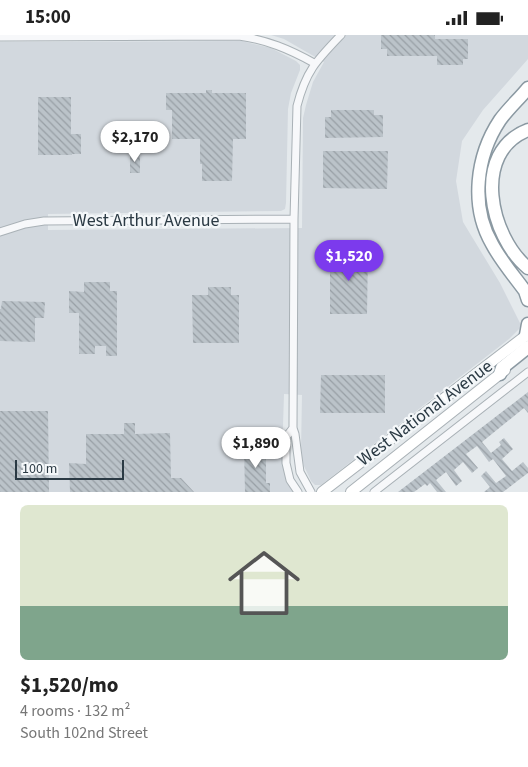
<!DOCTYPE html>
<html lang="en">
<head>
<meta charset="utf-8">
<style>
	:root { --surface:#fff; --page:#f2f2f2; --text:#222; --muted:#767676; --accent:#7c3aed }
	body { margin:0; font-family:"Source Sans 3",sans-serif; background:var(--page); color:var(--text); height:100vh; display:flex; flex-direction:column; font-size:19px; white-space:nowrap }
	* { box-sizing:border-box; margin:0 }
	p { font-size:16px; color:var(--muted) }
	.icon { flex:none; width:28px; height:28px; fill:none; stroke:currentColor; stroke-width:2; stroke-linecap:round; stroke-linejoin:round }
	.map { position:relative; height:457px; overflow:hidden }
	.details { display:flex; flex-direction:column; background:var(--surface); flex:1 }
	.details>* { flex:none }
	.scale { position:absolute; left:15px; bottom:12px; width:109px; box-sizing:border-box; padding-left:5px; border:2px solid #2b3a44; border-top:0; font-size:14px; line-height:18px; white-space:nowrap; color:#2b3a44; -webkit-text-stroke:4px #f4f7f9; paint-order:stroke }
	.price { position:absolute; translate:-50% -42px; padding:0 11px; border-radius:18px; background:#fff; color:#222; font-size:16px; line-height:32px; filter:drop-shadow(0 1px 2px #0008) }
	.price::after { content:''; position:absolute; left:50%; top:30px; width:15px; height:11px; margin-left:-8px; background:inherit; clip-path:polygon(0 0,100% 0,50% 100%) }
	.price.current { background:var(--accent); color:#fff }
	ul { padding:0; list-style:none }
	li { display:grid; align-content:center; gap:10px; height:265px; padding:0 20px }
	li span { display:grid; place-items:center; height:155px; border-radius:8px; color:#555 }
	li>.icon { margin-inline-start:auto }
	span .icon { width:90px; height:90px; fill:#fffc; stroke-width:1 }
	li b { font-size:21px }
	.status { display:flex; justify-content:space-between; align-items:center; height:35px; padding:0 25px; background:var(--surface); direction:ltr }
	.status svg { height:14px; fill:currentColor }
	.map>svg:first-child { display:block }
</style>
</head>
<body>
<div class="status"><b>15:00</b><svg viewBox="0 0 49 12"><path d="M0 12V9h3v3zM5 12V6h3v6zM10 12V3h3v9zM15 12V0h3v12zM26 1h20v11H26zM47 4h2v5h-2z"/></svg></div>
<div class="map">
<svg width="528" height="457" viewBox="0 0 528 457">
	<defs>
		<pattern id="building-back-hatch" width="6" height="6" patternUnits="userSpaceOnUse" patternTransform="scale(1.25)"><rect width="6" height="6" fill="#bbc3c9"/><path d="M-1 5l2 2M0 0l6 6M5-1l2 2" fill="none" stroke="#989fa5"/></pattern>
	</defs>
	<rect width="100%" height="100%" fill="#e4e9ec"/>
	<!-- built -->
	<path fill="#d2d8de" d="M271,0h257v24l-45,51 -21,31 -6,40 7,41 37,61 21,42 -2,4 -10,10 -188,146h-6l-4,-4 -7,-15 -2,-7 -1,-9 1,-55 -18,-1 -2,63 1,10 5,16 6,9h-294v-450l242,-1 29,7 25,13 4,4v5l-9,23 -3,16 -2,94 -1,6 -4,2 -233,3v16l254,-2 1,-110 3,-13 7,-23 11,-20 -40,-23z"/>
	<!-- building -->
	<path fill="url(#building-back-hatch)" d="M381,0h54v4h33v20h-5v6h-26v-9h-50v-7h-6z
		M206,55h6v3h34v46h-13l-1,42h-30v-17h-2v-25h-28v-29h-6v-17h40z
		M38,62h33v37h10v20h-9v1h-34z
		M331,75h43v5h9v22l-58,1v-21h6z
		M323,116h65l-1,38 -64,-1z
		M130,119h10v19h-10z
		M330,215h38l-1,64h-37z
		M84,247h26v9h7v65h-11v-10h-11v8h-16v-41h-10v-22l15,1z
		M208,252h23v8h8v48h-46l-1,-48h16z
		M2,266l43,1 -1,16h-9v24l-35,-1v-32h1z
		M321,340h64v38h-65z
		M528,357v21l-4,-5 -42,34 9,11 10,-8 -2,-3 5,-4 9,11 -11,10 10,12 11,-9 5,6v5l-8,6 -17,13h-19l6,-5 -9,-11 5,-5 10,12 10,-7 -13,-17 -4,3 -12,-16 -11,8 12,14 -6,5 -9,-11 -9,8 8,11 -6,5 -10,-14 -10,8 10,12h-9l-7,-9 -3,3 -2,-2 -11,8h-16z
		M0,376h48l1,81h-49z
		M124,388h11v11l35,-1 1,45h10l13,14h-124l-1,-29 17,1v-30h38z
		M256,408h8v8h2v32h4v9h-25l-1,-45 11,1z"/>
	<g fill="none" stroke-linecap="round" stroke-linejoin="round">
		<defs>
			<path id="street" d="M0,2l239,-1c28,4 50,13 75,27
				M0,197l25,-8 19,-3 250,-2
				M293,393l-7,9v26l4,17 8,12
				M311,457l-11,-20 -5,-38 -2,-6 1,-209 3,-113c9,-35 19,-45 44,-71
				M374,457l154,-120"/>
			<path id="secondary" d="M322,457l206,-158
				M351,457l154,-122"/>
			<path id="highway" d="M528,53c-9,11 -20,21 -28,32 -24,36 -30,86 -8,124 9,17 22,32 33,47l3,9
				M528,95c-57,22 -38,107 0,138
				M526,300l2,-11
				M500,339l2,-6 26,-21"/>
		</defs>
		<!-- street casing -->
		<use href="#street" stroke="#a9b1b6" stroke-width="9"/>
		<!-- secondary casing -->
		<use href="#secondary" stroke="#a9b1b6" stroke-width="12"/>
		<!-- highway casing -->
		<use href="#highway" stroke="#8b99a2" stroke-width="15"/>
		<!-- street -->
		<use href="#street" stroke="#f7f8fa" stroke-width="7"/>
		<!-- secondary -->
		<use href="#secondary" stroke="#fff" stroke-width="10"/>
		<!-- highway -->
		<use href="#highway" stroke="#fff" stroke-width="12"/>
	</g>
	<g text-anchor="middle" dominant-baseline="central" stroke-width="4.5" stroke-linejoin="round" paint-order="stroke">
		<!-- street labels -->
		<g font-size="18" fill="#2b3a44" stroke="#f4f7f9">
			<text x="146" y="185">West Arthur Avenue</text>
			<text transform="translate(425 378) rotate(-37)">West National Avenue</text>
		</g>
	</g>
</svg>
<div class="scale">100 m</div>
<b class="price" style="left:135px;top:128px">$2,170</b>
<b class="price current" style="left:349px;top:247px">$1,520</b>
<b class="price" style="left:256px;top:434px">$1,890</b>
</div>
<section class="details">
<ul>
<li><span style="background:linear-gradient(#dfe7d0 65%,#7fa58c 0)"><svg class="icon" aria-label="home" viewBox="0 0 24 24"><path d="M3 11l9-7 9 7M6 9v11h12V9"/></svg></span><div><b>$1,520/mo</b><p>4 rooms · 132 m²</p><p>South 102nd Street</p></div></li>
</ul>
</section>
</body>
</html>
